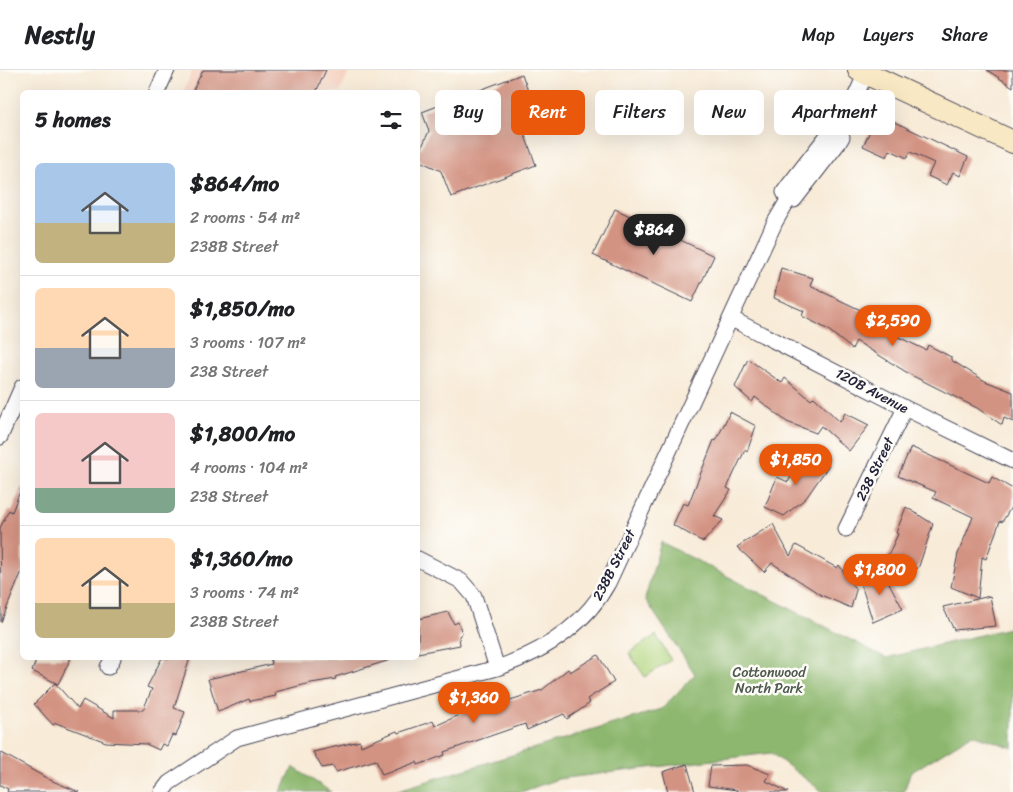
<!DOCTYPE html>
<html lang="en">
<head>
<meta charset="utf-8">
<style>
	:root { --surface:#fff; --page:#f2f2f2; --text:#202124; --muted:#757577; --line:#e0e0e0; --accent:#ea580c }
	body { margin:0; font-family:Sriracha,sans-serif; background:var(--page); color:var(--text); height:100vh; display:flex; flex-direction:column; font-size:19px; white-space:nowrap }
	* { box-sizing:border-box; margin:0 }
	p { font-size:16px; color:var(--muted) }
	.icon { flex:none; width:28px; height:28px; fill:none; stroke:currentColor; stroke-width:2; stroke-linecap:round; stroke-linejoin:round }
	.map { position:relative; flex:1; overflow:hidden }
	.details { position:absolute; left:20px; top:20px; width:400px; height:570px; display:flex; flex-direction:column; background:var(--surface); border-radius:8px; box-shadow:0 5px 20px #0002 }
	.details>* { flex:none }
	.guide { position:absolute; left:435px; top:20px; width:475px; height:45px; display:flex; gap:10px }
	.price { position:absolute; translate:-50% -42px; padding:0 11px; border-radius:18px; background:var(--accent); color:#fff; font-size:16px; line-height:32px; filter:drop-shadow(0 1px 2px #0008) }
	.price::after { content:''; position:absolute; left:50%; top:30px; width:15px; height:11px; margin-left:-8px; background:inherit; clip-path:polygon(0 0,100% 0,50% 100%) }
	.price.selected { background:#222; color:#fff }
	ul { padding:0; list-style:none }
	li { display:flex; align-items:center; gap:15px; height:125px; padding:0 15px }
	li+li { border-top:1px solid var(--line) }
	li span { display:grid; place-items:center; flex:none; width:140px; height:100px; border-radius:8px; color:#555 }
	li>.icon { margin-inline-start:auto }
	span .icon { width:60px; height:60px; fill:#fffc; stroke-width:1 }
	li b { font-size:21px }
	h2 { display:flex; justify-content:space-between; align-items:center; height:60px; padding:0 15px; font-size:21px }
	.pill { padding:0 18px; border-radius:8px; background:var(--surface); box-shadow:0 5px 20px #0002; font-size:18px; line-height:45px }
	.pill.selected { background:var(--accent); color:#fff }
	header { display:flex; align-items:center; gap:30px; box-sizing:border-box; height:70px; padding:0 25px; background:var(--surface); border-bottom:1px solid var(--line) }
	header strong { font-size:24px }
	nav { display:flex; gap:28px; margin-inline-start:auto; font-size:18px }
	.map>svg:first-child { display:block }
</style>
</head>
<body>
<header>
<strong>Nestly</strong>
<nav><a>Map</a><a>Layers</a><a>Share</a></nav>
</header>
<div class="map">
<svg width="1013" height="722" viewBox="0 0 1013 722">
	<rect width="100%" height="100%" fill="#fdfcf7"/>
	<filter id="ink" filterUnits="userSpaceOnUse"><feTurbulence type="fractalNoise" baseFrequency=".02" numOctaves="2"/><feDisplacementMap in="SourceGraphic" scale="10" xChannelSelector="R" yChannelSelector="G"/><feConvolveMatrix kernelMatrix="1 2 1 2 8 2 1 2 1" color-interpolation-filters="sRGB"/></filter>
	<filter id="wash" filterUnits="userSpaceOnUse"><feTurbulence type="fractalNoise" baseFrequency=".0096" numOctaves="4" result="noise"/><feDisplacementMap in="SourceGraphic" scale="20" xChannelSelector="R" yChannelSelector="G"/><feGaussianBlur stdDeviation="1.12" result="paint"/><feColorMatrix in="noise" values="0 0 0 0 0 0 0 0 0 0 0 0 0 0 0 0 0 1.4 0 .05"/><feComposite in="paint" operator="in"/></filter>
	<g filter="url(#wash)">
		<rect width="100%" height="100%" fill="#f8ebd8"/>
		<!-- built -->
		<path fill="#f5d3c2" d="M193,0h157l-10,22h-157z"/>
		<!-- green -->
		<path fill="#b2d680" stroke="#6a7c5e" d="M656,565l15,25 -26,17 -16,-24z"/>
		<!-- forest -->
		<path fill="#8db76e" stroke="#586c54" d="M661,472l225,116 127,-31v121l-40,-14 -63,39 -6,19h-81l-52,-39 -213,26 -37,13h-129l270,-83 33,-35 -50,-75z
			M293,697l38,25h-50z"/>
		<g id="blocks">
			<!-- building -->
			<path fill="#d39382" d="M203,0h123l-10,22h-124z
				M987,0h26v17z
				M522,4l10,28 -17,7 21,56 -85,32 -10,-26 -23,-11v-13l3,2 8,-18 -7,-19z
				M878,44l90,43 -8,19 -7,-4 -6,13 -19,-9 6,-13 -24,-11 -3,6 -17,-8 -3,7 -24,-11z
				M615,139l99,47 -22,46 -99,-47z
				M781,198l32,10 -3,8 57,27 -2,4 30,15 -1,3 32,15 2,-5 23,12v3l34,21 28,11v30l-9,-4 -2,7 -25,-17 -66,-33 -55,-34 -4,8 -25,-20 -25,-13 2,-5 -30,-13z
				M748,289l34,24 3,-5 26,22 3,-3 26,25 5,-9 24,12 -20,26 -28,-25 -5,7 -29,-11 -32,-25 -3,5 -17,-15z
				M730,342l26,14 -9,26 -2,-2 -18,38 4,2 -17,26 9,4 -20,22 -30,-17 10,-22 5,2 26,-65 2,1z
				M911,377l78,36 3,-6 21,12v15l-11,18 -2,-1 -14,38 -4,-2 -4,41 -27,-11 7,-33 15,-37 -40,-19 3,-6 -38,-16z
				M804,383l25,12 -23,33 -22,18 -19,-9 12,-30 11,5z
				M22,416v85l-21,51 -1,-94 9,-18 3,2z
				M906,437l27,17 -14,42 -12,17 -23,-19 14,-30 -2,-1z
				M773,454l17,32 6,-11 41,23 2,-3 17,25 -5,18 -30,-13 -49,-32 -8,9 -27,-25z
				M882,500l21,39 -30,13 -13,-41z
				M990,526l6,30 -42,4 -11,-23z
				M448,542l6,12 4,-2 4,11 -3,3 1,9 -42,8v-34z
				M598,585l16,27 -27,17 3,4 -23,16 -3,-5 -37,16 -2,-6 -81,28 1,3 -27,10 -1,-3 -35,13 -6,-15 -40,12 -3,-6 -11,2 -9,-16 47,-11 1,5 36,-15 1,2 35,-12 2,5 40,-18 32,-7 35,-11 26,-21 2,3z
				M37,588h34l-13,26 -26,-13z
				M162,588h28l-16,50 11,4 -9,24 -4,-1 -5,11 -5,-2 -3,6 -13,-6 -40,-2 -50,-19 -3,2 -19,-21 21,-21 23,26 5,-9 31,18v-8h29l9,-21 -5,-2z
				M270,588h120v2l-55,17 1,2 -25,4 -36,9 1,4 -26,5 -1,-2 -31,13 -10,-33 64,-15z
				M0,682l50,28 29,12h-72l1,-3 -8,-4z
				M687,694l8,28h-27l-5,-20z
				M747,695l23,9 -4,7 22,11h-52l1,-2 -29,-4 3,-20z"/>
		</g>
	</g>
	<g filter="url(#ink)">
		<use href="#blocks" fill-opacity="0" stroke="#424053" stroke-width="1"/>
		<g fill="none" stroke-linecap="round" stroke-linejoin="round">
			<defs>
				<path id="street" d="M157,22l10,-22
					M788,130l-4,-8 5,-7 42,-54 9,-1
					M732,249l173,89 108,53
					M0,367l22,-50
					M846,459l59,-121
					M418,489l43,22 13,15 23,72
					M108,597l5,-9
					M162,722l7,-9 68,-45 260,-70c46,-16 87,-41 111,-85l167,-361 13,-22h6l45,-58 3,-5 -2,-7 26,-57"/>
				<path id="secondary" d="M859,0l154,72"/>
			</defs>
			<!-- street casing -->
			<use href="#street" stroke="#424053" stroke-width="17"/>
			<!-- secondary casing -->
			<use href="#secondary" stroke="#424053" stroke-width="24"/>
			<!-- street -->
			<use href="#street" stroke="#fff" stroke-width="15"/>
			<!-- secondary -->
			<use href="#secondary" stroke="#f8e8c3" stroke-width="22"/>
		</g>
	</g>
	<g text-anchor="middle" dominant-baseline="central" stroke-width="5" stroke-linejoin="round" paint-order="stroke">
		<!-- street labels -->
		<g font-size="14" fill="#22223b" stroke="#fdfcf7">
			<text transform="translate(872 321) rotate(28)">120B Avenue</text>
			<text transform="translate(875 399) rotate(-64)">238 Street</text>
			<text transform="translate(614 495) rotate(-63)">238B Street</text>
		</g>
		<!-- park labels -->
		<g font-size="14" fill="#4d5850" stroke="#fdfcf7">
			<text x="769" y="602">Cottonwood<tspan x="769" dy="16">North Park</tspan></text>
		</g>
	</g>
</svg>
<b class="price selected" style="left:654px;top:186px">$864</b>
<b class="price" style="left:893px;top:277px">$2,590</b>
<b class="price" style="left:796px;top:416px">$1,850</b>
<b class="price" style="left:880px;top:526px">$1,800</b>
<b class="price" style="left:474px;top:654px">$1,360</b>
<div class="guide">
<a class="pill">Buy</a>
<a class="pill selected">Rent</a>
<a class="pill">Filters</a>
<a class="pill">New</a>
<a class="pill">Apartment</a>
</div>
<section class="details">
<h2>5 homes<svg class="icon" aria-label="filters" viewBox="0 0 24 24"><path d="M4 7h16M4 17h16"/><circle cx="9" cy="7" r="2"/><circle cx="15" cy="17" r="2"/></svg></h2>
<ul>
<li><span style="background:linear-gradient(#a9c7e8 60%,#c2b280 0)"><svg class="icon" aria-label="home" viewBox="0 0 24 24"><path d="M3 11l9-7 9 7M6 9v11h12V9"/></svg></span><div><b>$864/mo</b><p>2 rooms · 54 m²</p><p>238B Street</p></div></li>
<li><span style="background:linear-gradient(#ffd9b3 60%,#9aa5b1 0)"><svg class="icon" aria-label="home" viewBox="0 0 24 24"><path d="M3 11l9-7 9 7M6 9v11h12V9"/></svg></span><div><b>$1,850/mo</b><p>3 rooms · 107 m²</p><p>238 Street</p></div></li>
<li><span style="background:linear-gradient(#f6c9c9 75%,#7fa58c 0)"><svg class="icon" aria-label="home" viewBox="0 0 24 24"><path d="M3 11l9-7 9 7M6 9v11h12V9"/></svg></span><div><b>$1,800/mo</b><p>4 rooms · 104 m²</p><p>238 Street</p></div></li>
<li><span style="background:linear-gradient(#ffd9b3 65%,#c2b280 0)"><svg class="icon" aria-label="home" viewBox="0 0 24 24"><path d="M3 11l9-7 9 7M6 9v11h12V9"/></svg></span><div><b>$1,360/mo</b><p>3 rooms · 74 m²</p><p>238B Street</p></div></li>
</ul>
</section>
</div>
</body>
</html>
